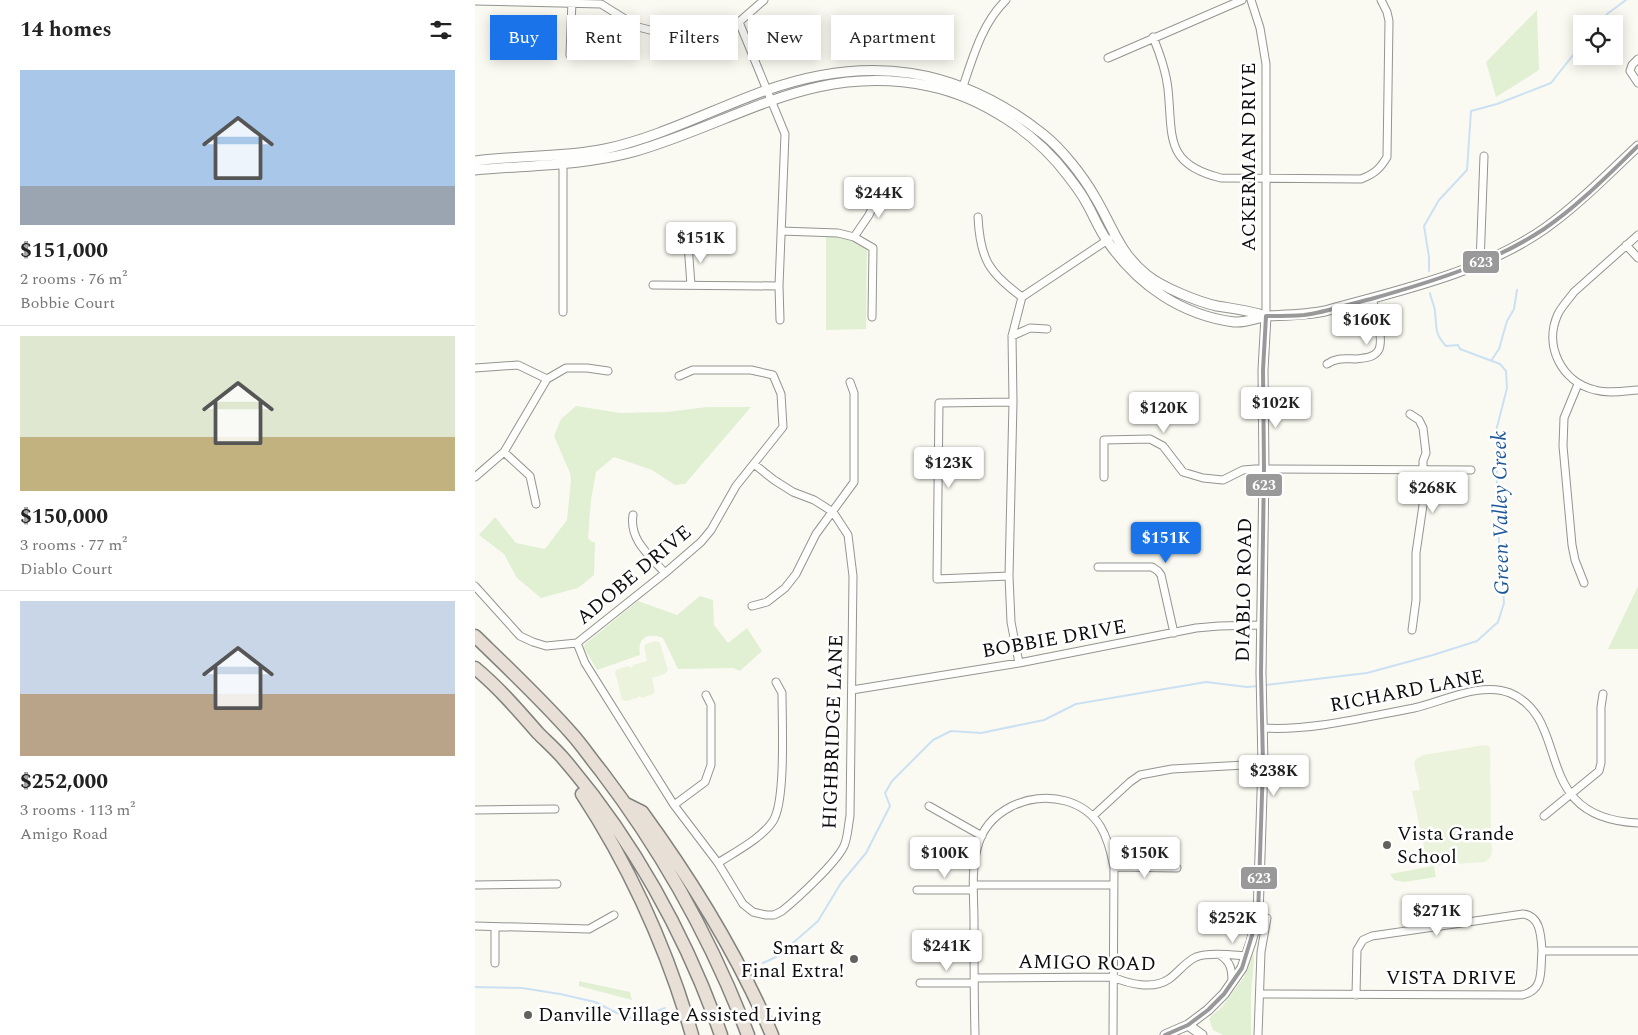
<!DOCTYPE html>
<html lang="en">
<head>
<meta charset="utf-8">
<style>
	:root { --surface:#fff; --page:#f6f6f6; --text:#222; --muted:#767676; --line:#e0e0e0; --accent:#1a73e8 }
	body { margin:0; font-family:Spectral,serif; background:var(--page); color:var(--text); height:100vh; display:flex; flex-direction:column; font-size:19px; white-space:nowrap }
	* { box-sizing:border-box; margin:0 }
	p { font-size:16px; color:var(--muted) }
	.icon { flex:none; width:28px; height:28px; fill:none; stroke:currentColor; stroke-width:2; stroke-linecap:round; stroke-linejoin:round }
	.map { position:relative; flex:1; overflow:hidden }
	.panel { display:flex; flex-direction:column; background:var(--surface); width:475px }
	.panel>* { flex:none }
	.banner { position:absolute; left:15px; top:15px; width:475px; height:45px; display:flex; gap:10px }
	.controls { position:absolute; left:1098px; top:15px; display:grid; gap:10px }
	.controls a { display:grid; place-items:center; width:50px; height:50px; border-radius:0px; background:var(--surface); box-shadow:0 2px 12px #0003; font-size:25px }
	.price { position:absolute; translate:-50% -42px; padding:0 11px; border-radius:5px; background:#fff; color:#222; font-size:16px; line-height:32px; filter:drop-shadow(0 1px 2px #0008) }
	.price::after { content:''; position:absolute; left:50%; top:30px; width:15px; height:11px; margin-left:-8px; background:inherit; clip-path:polygon(0 0,100% 0,50% 100%) }
	.price.selected { background:var(--accent); color:#fff }
	ul { padding:0; list-style:none }
	li { display:grid; align-content:center; gap:10px; height:265px; padding:0 20px }
	li+li { border-top:1px solid var(--line) }
	li span { display:grid; place-items:center; height:155px; border-radius:0px; color:#555 }
	li>.icon { margin-inline-start:auto }
	span .icon { width:90px; height:90px; fill:#fffc; stroke-width:1 }
	li b { font-size:21px }
	h2 { display:flex; justify-content:space-between; align-items:center; height:60px; padding:0 20px; font-size:21px }
	.pill { padding:0 18px; border-radius:0px; background:var(--surface); box-shadow:0 2px 12px #0003; font-size:18px; line-height:45px }
	.pill.selected { background:var(--accent); color:#fff }
	main { display:flex; flex:1; min-height:0 }
	.map>svg:first-child { display:block }
</style>
</head>
<body>
<main>
<section class="panel">
<h2>14 homes<svg class="icon" aria-label="filters" viewBox="0 0 24 24"><path d="M4 7h16M4 17h16"/><circle cx="9" cy="7" r="2"/><circle cx="15" cy="17" r="2"/></svg></h2>
<ul>
<li><span style="background:linear-gradient(#a9c7e8 75%,#9aa5b1 0)"><svg class="icon" aria-label="home" viewBox="0 0 24 24"><path d="M3 11l9-7 9 7M6 9v11h12V9"/></svg></span><div><b>$151,000</b><p>2 rooms · 76 m²</p><p>Bobbie Court</p></div></li>
<li><span style="background:linear-gradient(#dfe7d0 65%,#c2b280 0)"><svg class="icon" aria-label="home" viewBox="0 0 24 24"><path d="M3 11l9-7 9 7M6 9v11h12V9"/></svg></span><div><b>$150,000</b><p>3 rooms · 77 m²</p><p>Diablo Court</p></div></li>
<li><span style="background:linear-gradient(#c9d6e8 60%,#b9a48a 0)"><svg class="icon" aria-label="home" viewBox="0 0 24 24"><path d="M3 11l9-7 9 7M6 9v11h12V9"/></svg></span><div><b>$252,000</b><p>3 rooms · 113 m²</p><p>Amigo Road</p></div></li>
</ul>
</section>
<div class="map">
<svg width="1163" height="1035" viewBox="0 0 1163 1035">
	<rect width="100%" height="100%" fill="#fafaf2"/>
	<!-- green -->
	<path fill="#e1f0d3" d="M1062,10l2,60 -43,27 -10,-35z
		M351,235l29,5 12,7 -1,82 -40,1z
		M101,406l44,7 47,-1 40,-5h44l-66,77 -10,1 -23,-15 -38,-13 -18,15 -5,28 -3,38 4,4h3l-1,33 -16,13 -37,10 -24,-20 -13,-24 -25,-19 16,-18 21,26 29,6 22,-29 4,-40 -1,-7 -16,-37 7,-17z
		M1163,586v63h-30z
		M225,596l13,4 1,25 14,18 19,-15 15,23 -22,20 -7,-3 -55,1 -15,-31c-16,-6 -26,0 -23,17l-43,15 -13,-22 1,-4 53,-43 39,14z
		M959,866l2,11 -32,5 -10,-2 -4,-6z
		M778,953l1,7 -3,33v42h-28l-10,-5 -4,-11 2,-3 11,-9 22,-30z
		M104,981l51,11 2,8 -53,-14z"/>
	<!-- pitch -->
	<path fill="#ebf3dd" d="M181,641l4,2 8,27 -3,4 -13,4 3,14 -2,2 -11,4 -3,-2 -2,2 -11,3 -4,-1 -7,-28 2,-3 11,-3 4,2 1,-3 14,-4 -3,-14 2,-3z
		M1010,745l4,1 1,3 1,80 -2,1c1,12 8,25 -4,32l-57,4 -16,-75 8,-1 -6,-27 2,-4 7,-4z"/>
	<g fill="none" stroke-linecap="round" stroke-linejoin="round">
		<!-- stream -->
		<path stroke="#cbe1f3" stroke-width="2" d="M1124,24l8,-10 19,-14
			M954,271v-14l-5,-31 15,-26 28,-30 4,-59 26,-7 54,-21 30,-38
			M1016,361l8,-12 8,-28 7,-12 3,-19
			M790,685l102,-12 66,-18 44,-14 21,-19 6,-19 -6,-74 -2,-98 11,-43 -1,-17 -6,-7 -40,-15 -2,-4 -12,1c-12,-13 -9,-18 -11,-34 0,-6 -4,-12 -5,-19
			M288,963l15,-7 40,-35 23,-38 25,-30 24,-47 -5,-13 7,-12 41,-41 18,-9 30,2 63,-13 32,-16 130,-22 41,5 11,-1
			M0,987l47,1 38,6 35,8 26,13 10,3 10,-1 24,-9"/>
		<defs>
			<path id="minor" d="M776,0l9,28 6,36v252
				M0,1l126,3 37,23 40,10 61,-15 25,-22
				M264,22l46,112 -6,152 1,34
				M678,37c7,17 13,33 15,52 5,48 -4,75 53,89l140,1c13,-5 19,-10 26,-22l2,-136 -2,-9 -6,-12
				M95,55l2,-55
				M633,58l134,-58
				M1163,59l-6,6 -2,6 8,12
				M486,92c11,-31 20,-68 45,-92
				M88,160v152
				M503,217c2,42 11,56 44,80
				M306,231l57,2 16,4 19,11 -1,69
				M1163,235l-64,57c-5,7 -12,14 -16,22 -15,32 4,68 37,76 14,4 29,1 43,0
				M379,237l15,-22 12,-26
				M213,244l3,41
				M1151,245l12,13
				M1005,264l4,-108
				M178,285l126,1
				M537,336l18,-8 17,1
				M852,364c10,-7 18,-5 29,-5 8,-1 17,-1 22,-8 7,-10 -3,-41 -6,-53
				M0,368l43,-3 29,14
				M1103,384l-14,34 -1,28 9,99 3,15 9,23
				M935,414l9,6 4,8 3,25 -3,8v44l-7,48v47l-4,30
				M29,452l26,24 6,28
				M0,477l29,-25 43,-73 19,-11h21l21,3
				M629,477v-37l46,-1 13,7 20,26 20,6 20,2 20,-10 12,-1 216,1
				M158,515c-4,25 17,41 32,58
				M623,567h54l6,4 3,4 13,58
				M534,576l-72,3 2,-176 74,-1
				M0,586l45,50 13,6 13,4 31,-3 88,-70 36,-31 10,-12 25,-44 47,-59 -2,-33 -8,-19 -22,-5h-58l-14,6
				M277,606l15,-4 18,-14 11,-14 20,-40 38,-52v-89l-4,-11
				M102,643l8,20 89,142 44,58 25,41 10,8 13,3h8l8,-4c15,-12 54,-48 62,-65 4,-9 4,-20 6,-30l3,-240 -5,-41 -15,-23 -19,-12 -21,-8 -19,-12 -20,-16
				M544,663l-8,-41 -2,-46 4,-174 -1,-66 10,-39 87,-58
				M377,690l167,-27 177,-35 23,-2 43,-1
				M788,728c48,3 103,-11 151,-20 28,-6 67,-27 96,-15 64,27 18,125 128,130
				M199,805l31,-23 6,-17v-60l-5,-10
				M454,806l53,30
				M0,810l80,-1
				M618,816l37,-34 10,-7 32,-6 91,-5
				M1069,816l55,-45 2,-8v-56l2,-13
				M243,863c17,-11 44,-25 55,-42 13,-20 9,-100 9,-128l-6,-11
				M639,867l63,1
				M0,885l82,-1
				M499,885h140
				M442,890h56
				M0,926l114,3 25,-14
				M745,955c11,7 12,15 12,27
				M20,963v-36
				M499,978l139,-1c16,7 40,13 56,2 9,-6 16,-17 27,-22 13,-5 37,-2 50,-1
				M445,983h54
				M785,994l262,1c23,-5 18,-25 20,-44h96
				M881,995l1,-45 6,-10 9,-4 151,-22c18,2 18,23 19,37
				M500,1035c-1,-38 -1,-76 -1,-114 0,-23 -3,-49 3,-72 9,-39 52,-58 89,-48 34,10 42,36 48,66l-1,168
				M783,1035l3,-83 6,-34"/>
			<path id="tertiary" d="M0,161c43,-6 88,-3 130,-12 56,-12 108,-40 162,-59 102,-36 191,-23 276,44 19,15 40,42 52,63 17,28 24,56 52,78 15,12 51,27 70,31 18,3 31,4 49,10
				M0,170c53,-5 106,-4 158,-18 105,-30 180,-90 296,-66 53,11 107,47 139,90 7,9 14,18 19,28 7,12 12,26 21,38 30,43 73,73 126,80 12,1 22,-4 33,-6 20,-1 39,-1 58,-5 75,-21 154,-37 219,-82 34,-24 64,-55 94,-83
				M713,1025l14,10
				M690,1035l23,-10 20,-15 16,-16 18,-26 9,-26 7,-26 5,-152 -2,-91 3,-204 -1,-99 3,-54"/>
			<path id="motorway" d="M0,636c32,31 66,63 96,97 11,12 20,26 30,38 61,80 111,170 147,264
				M0,668c23,19 43,42 63,65 8,8 17,16 24,24 70,81 124,178 159,278
				M107,794c49,75 85,155 110,241
				M151,804l16,8c51,70 96,143 130,223"/>
		</defs>
		<!-- minor casing -->
		<use href="#minor" stroke="#949491" stroke-width="9"/>
		<!-- tertiary casing -->
		<use href="#tertiary" stroke="#949491" stroke-width="11"/>
		<!-- motorway casing -->
		<use href="#motorway" stroke="#82827e" stroke-width="15"/>
		<!-- minor -->
		<use href="#minor" stroke="#fefefd" stroke-width="7"/>
		<!-- tertiary -->
		<use href="#tertiary" stroke="#fefefd" stroke-width="9"/>
		<!-- motorway -->
		<use href="#motorway" stroke="#e8e0d6" stroke-width="12"/>
		<defs>
			<path id="bus-1" d="M690,1035l23,-10 20,-15 16,-16 18,-26 16,-52 5,-152 -2,-91 3,-204 -1,-99 3,-54c13,0 26,0 38,-1 23,-3 45,-11 67,-16 60,-17 120,-35 173,-70 34,-23 64,-54 94,-83"/>
		</defs>
		<!-- bus-1 casing -->
		<use href="#bus-1" stroke="#fff" stroke-width="8"/>
		<!-- bus-1 -->
		<use href="#bus-1" stroke="#999" stroke-width="4"/>
	</g>
	<!-- markers -->
	<g fill="#61615e" stroke="#fff" stroke-width="2">
		<circle cx="912" cy="845" r="5"/>
		<circle cx="379" cy="959" r="5"/>
		<circle cx="53" cy="1015" r="5"/>
	</g>
	<g text-anchor="middle" dominant-baseline="central" stroke-width="5" stroke-linejoin="round" paint-order="stroke">
		<!-- street labels -->
		<g font-size="20" fill="#0e0e0e" stroke="#fff">
			<text transform="translate(774 157) rotate(-90)">ACKERMAN DRIVE</text>
			<text transform="translate(159 575) rotate(-40)">ADOBE DRIVE</text>
			<text transform="translate(769 590) rotate(-89)">DIABLO ROAD</text>
			<text transform="translate(579 639) rotate(-10)">BOBBIE DRIVE</text>
			<text transform="translate(932 691) rotate(-11)">RICHARD LANE</text>
			<text transform="translate(358 732) rotate(-88)">HIGHBRIDGE LANE</text>
			<text transform="translate(612 963) rotate(1)">AMIGO ROAD</text>
			<text x="976" y="978">VISTA DRIVE</text>
		</g>
		<!-- poi labels -->
		<g font-size="20" fill="#0e0e0e" stroke="#fff" text-anchor="start">
			<text x="922" y="834">Vista Grande<tspan x="922" dy="23">School</tspan></text>
			<text x="369" y="948" text-anchor="end">Smart &amp;<tspan x="369" dy="23">Final Extra!</tspan></text>
			<text x="63" y="1015">Danville Village Assisted Living</text>
		</g>
		<!-- water labels -->
		<g font-size="21" font-style="italic" fill="#1e5799" stroke="#fff">
			<text transform="translate(1026 513) rotate(-91)">Green Valley Creek</text>
		</g>
	</g>
	<g stroke="#fff" stroke-width="2">
		<rect x="987" y="250" width="38" height="24" rx="5" fill="#999"/>
		<rect x="770" y="473" width="38" height="24" rx="5" fill="#999"/>
		<rect x="765" y="866" width="38" height="24" rx="5" fill="#999"/>
	</g>
	<g font-size="14" text-anchor="middle" font-weight="bold" fill="#fff">
		<text x="1006" y="267">623</text>
		<text x="789" y="490">623</text>
		<text x="784" y="883">623</text>
	</g>
</svg>
<div class="controls">
<a><svg class="icon" aria-label="locate" viewBox="0 0 24 24"><circle cx="12" cy="12" r="6"/><path d="M12 2v4M12 18v4M2 12h4M18 12h4"/></svg></a>
</div>
<b class="price" style="left:404px;top:219px">$244K</b>
<b class="price" style="left:226px;top:264px">$151K</b>
<b class="price" style="left:892px;top:346px">$160K</b>
<b class="price" style="left:801px;top:429px">$102K</b>
<b class="price" style="left:689px;top:434px">$120K</b>
<b class="price" style="left:474px;top:489px">$123K</b>
<b class="price" style="left:958px;top:514px">$268K</b>
<b class="price selected" style="left:691px;top:564px">$151K</b>
<b class="price" style="left:799px;top:797px">$238K</b>
<b class="price" style="left:470px;top:879px">$100K</b>
<b class="price" style="left:670px;top:879px">$150K</b>
<b class="price" style="left:962px;top:937px">$271K</b>
<b class="price" style="left:758px;top:944px">$252K</b>
<b class="price" style="left:472px;top:972px">$241K</b>
<div class="banner">
<a class="pill selected">Buy</a>
<a class="pill">Rent</a>
<a class="pill">Filters</a>
<a class="pill">New</a>
<a class="pill">Apartment</a>
</div>
</div>
</main>
</body>
</html>
